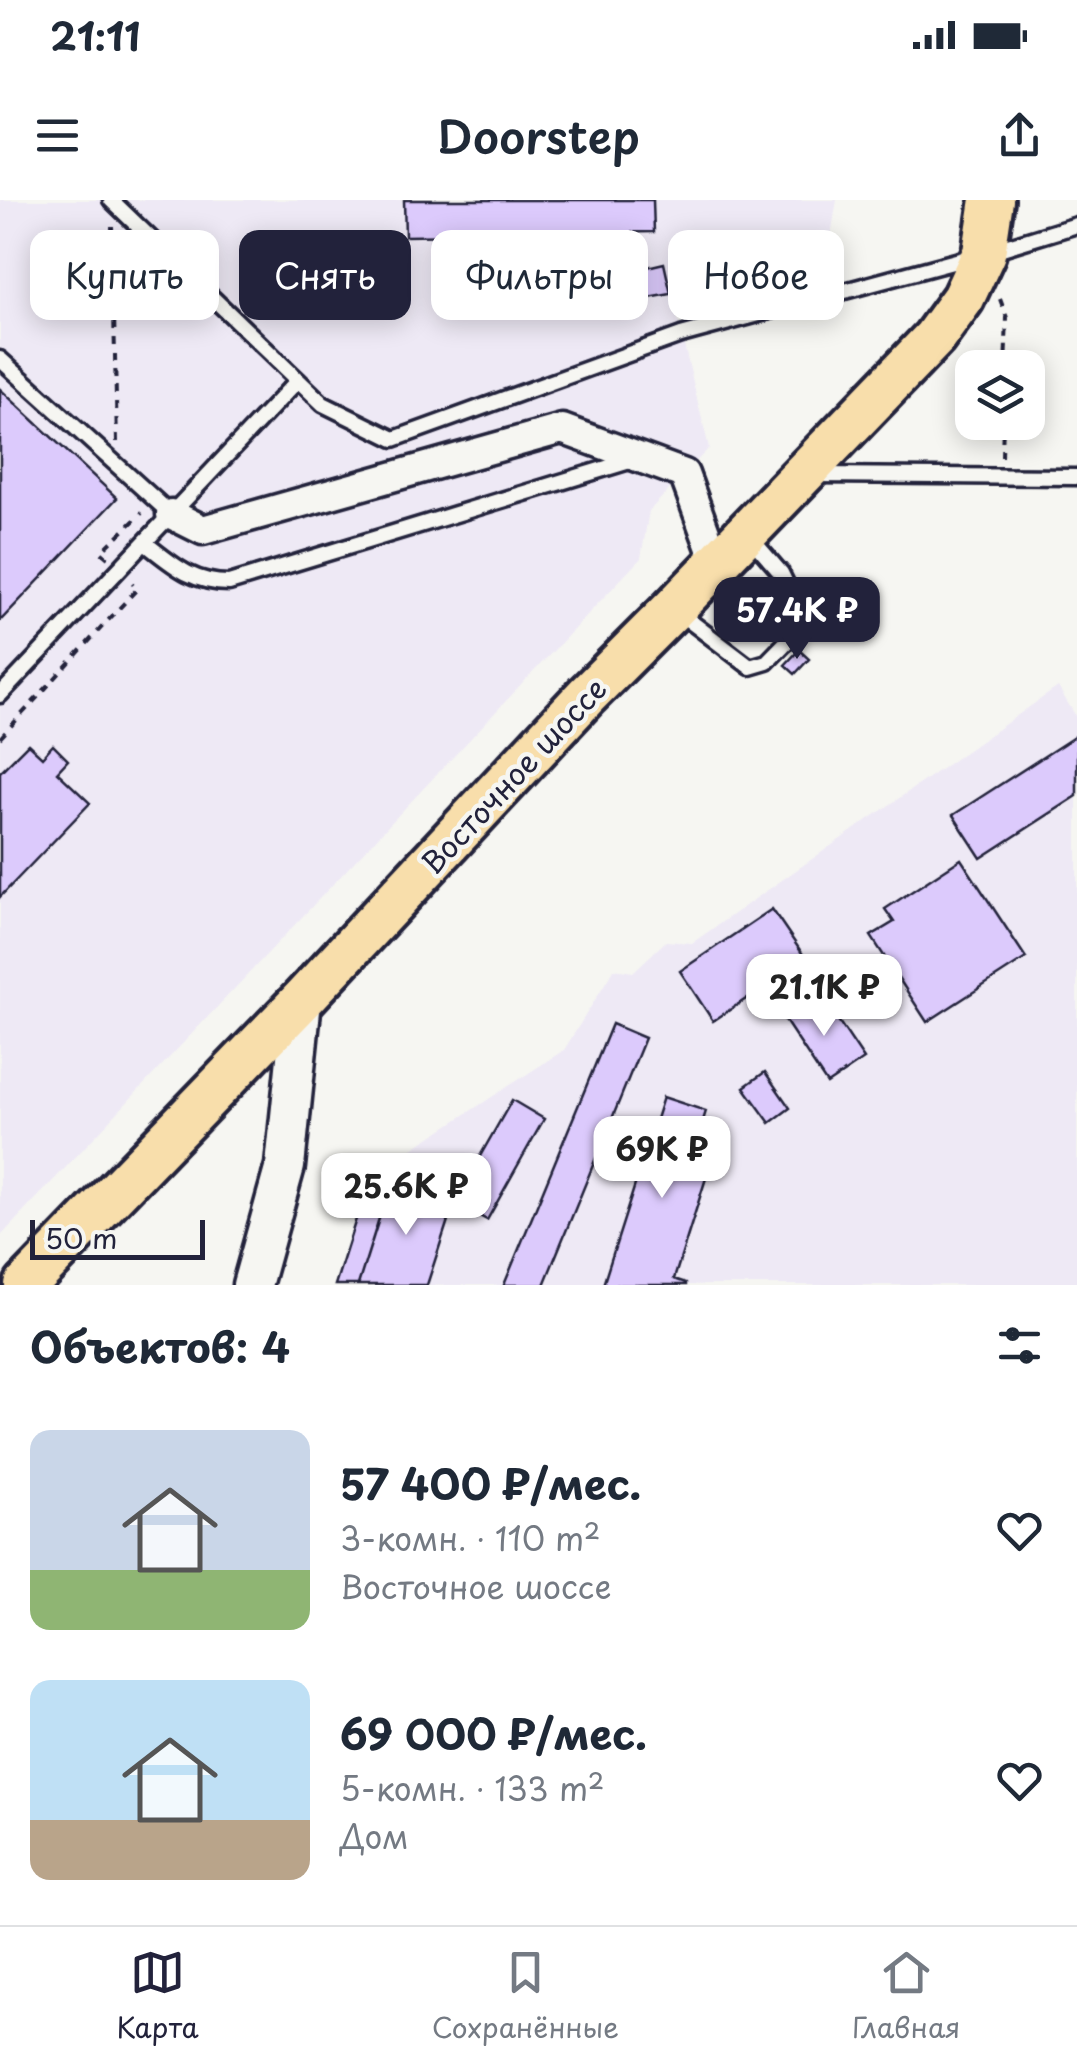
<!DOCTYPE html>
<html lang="ru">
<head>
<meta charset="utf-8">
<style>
	:root { --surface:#fff; --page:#f6f6f7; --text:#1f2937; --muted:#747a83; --line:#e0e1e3; --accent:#22223b }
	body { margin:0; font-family:"Playpen Sans",sans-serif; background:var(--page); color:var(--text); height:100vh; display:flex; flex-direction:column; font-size:38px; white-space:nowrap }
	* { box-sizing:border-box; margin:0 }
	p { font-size:32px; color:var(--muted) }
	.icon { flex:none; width:55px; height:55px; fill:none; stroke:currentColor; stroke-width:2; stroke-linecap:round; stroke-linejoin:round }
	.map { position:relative; height:1085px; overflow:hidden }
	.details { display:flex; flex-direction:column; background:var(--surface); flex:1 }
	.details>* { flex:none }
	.guide { position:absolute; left:30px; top:30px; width:1018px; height:90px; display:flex; gap:20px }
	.fabs { position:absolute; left:955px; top:150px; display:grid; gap:20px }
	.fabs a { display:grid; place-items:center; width:90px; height:90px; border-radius:20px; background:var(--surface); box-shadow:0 5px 25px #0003; font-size:50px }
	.scale { position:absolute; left:30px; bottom:25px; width:175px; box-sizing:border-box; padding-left:10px; border:5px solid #22223b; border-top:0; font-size:28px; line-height:35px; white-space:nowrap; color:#22223b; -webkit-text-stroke:8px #f6f6f2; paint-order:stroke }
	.price { position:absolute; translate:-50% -85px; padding:0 22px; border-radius:20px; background:#fff; color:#222; font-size:32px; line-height:65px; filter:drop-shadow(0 2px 5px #0008) }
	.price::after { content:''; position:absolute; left:50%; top:60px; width:30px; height:22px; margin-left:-15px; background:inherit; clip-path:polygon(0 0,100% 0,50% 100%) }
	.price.on { background:var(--accent); color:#fff }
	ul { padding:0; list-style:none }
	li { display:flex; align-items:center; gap:30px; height:250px; padding:0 30px }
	li span { display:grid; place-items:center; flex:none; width:280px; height:200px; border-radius:20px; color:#555 }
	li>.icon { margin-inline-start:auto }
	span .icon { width:120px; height:120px; fill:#fffc; stroke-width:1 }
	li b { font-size:42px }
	h2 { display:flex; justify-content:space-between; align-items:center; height:120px; padding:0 30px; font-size:42px }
	.tag { padding:0 35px; border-radius:20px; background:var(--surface); box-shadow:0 5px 25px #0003; font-size:35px; line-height:90px }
	.tag.on { background:var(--accent); color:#fff }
	.status { display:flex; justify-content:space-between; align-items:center; height:70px; padding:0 50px; background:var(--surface); direction:ltr }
	.status svg { height:28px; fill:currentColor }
	header { display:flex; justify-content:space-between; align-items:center; height:130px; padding:0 30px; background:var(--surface); font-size:45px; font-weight:600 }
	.dock { display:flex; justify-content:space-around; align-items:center; height:140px; border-top:2px solid var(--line); background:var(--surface); font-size:28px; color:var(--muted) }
	.dock a { display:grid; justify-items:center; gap:5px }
	.dock .on { color:var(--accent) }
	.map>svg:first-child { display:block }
</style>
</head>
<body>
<div class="status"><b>21:11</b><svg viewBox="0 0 49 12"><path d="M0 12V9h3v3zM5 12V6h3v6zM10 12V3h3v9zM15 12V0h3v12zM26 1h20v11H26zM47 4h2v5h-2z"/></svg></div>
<header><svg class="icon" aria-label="menu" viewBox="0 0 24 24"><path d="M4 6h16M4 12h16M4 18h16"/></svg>Doorstep<svg class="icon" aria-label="share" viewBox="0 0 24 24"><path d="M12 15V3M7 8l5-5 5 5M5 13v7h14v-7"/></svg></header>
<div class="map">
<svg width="1077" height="1085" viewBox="0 0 1077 1085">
	<rect width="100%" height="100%" fill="#f6f6f2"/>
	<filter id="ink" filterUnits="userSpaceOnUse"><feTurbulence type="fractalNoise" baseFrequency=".01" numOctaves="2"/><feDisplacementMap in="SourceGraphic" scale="20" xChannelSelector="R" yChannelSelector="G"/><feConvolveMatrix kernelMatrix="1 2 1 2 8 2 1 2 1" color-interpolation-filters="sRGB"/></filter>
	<g filter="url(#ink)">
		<!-- built -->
		<path fill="#eee9f5" d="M0,0h837l-7,42 -162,37 41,169 -60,63 -8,47 -641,679z
			M1058,487l19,31v567h-742l28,-88 13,3 10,-34 178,-116 50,-81 19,3 33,-31 26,2z"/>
		<!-- building -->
		<path fill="#dccafc" stroke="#22223b" stroke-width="2.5" d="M404,0h249l1,32 -249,4z
			M664,63l7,31 -33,6 -1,-9 7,-1 -5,-21z
			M0,189l117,109 -117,123z
			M799,450l10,9 -14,15 -10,-9z
			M1077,535v61l-96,62 -28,-43z
			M28,544l14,13 11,-12 15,15 -11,12 33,31 -90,94v-125z
			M961,659l65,99 -99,64 -56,-86 23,-14 -9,-13z
			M772,709l34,50 -93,62 -33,-50z
			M821,795l43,64 -37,25 -43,-65z
			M612,824l33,14 -101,247h-40z
			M765,872l25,36 -20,15 -26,-36z
			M663,897l43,14 -12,39 19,6 -39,123 12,4v2h-83z
			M512,900l32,19 -57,101 -33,-18z
			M391,980l63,22 -27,83h-69z
			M363,997l21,6 -26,82h-23z"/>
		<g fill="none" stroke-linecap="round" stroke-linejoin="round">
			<defs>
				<path id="lane" d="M111,0l212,204 71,35 287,-104 290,-78
					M992,51l85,-26
					M0,159l171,155
					M815,275l262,2
					M145,343c28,22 47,40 84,40l404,-123
					M678,412l72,55 17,-5 38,-39 -24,-50 -33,-38
					M0,495l298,-315"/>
				<path id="street" d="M171,314l32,16 359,-101 122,45 32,88"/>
				<path id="secondary" d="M252,1085l33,-119 17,-166"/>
				<path id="primary" d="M26,1085l276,-285 285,-305 86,-86 261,-271 29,-40 21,-45 8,-53"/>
			</defs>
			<!-- lane casing -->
			<use href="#lane" stroke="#22223b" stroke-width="21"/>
			<!-- street casing -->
			<use href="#street" stroke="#22223b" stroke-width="35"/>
			<!-- secondary casing -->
			<use href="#secondary" stroke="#22223b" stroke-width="45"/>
			<!-- primary casing -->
			<use href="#primary" stroke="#22223b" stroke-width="50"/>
			<!-- path -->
			<path stroke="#22223b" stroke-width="4" stroke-dasharray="8 8" stroke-linecap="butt" d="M112,26l5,216
				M1000,99l7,19 -2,50
				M1002,257l1,-35
				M108,358l-7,-6 41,-39
				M0,538l137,-149 -5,-6"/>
			<!-- lane -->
			<use href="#lane" stroke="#f6f6f2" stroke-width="14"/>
			<!-- street -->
			<use href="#street" stroke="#f6f6f2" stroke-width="28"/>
			<!-- secondary -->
			<use href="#secondary" stroke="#f6f6f2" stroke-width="38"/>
			<!-- primary -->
			<use href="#primary" stroke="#f8deab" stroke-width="42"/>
		</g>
	</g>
	<g text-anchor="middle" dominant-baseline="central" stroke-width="9" stroke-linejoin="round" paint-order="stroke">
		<!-- street labels -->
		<g font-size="30" fill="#22223b" stroke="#f6f6f2">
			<text transform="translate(513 575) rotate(-47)">Восточное шоссе</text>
		</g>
	</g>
</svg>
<div class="fabs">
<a><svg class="icon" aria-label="layers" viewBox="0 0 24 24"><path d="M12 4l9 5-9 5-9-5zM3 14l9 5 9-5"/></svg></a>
</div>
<div class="scale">50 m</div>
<b class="price on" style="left:797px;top:462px">57.4K ₽</b>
<b class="price" style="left:824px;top:839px">21.1K ₽</b>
<b class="price" style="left:662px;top:1001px">69K ₽</b>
<b class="price" style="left:406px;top:1038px">25.6K ₽</b>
<div class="guide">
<a class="tag">Купить</a>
<a class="tag on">Снять</a>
<a class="tag">Фильтры</a>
<a class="tag">Новое</a>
</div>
</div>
<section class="details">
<h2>Объектов: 4<svg class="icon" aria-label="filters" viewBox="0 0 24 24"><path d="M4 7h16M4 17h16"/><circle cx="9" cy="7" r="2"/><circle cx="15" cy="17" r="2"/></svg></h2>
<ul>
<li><span style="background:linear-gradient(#c9d6e8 70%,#8fb573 0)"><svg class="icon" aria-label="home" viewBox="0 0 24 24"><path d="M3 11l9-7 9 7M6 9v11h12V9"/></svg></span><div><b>57 400 ₽/мес.</b><p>3-комн. · 110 m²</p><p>Восточное шоссе</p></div><svg class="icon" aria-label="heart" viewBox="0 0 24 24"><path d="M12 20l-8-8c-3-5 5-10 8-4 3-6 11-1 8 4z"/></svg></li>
<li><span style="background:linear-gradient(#bfe0f5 70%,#b9a48a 0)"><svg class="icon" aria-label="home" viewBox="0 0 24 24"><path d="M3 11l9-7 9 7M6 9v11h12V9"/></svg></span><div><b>69 000 ₽/мес.</b><p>5-комн. · 133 m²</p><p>Дом</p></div><svg class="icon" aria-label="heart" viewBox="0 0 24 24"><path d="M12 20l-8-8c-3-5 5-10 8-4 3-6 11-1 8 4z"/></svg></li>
</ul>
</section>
<nav class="dock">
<a class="on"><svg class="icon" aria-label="map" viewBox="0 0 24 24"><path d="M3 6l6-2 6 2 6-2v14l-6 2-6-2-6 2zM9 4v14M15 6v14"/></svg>Карта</a>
<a><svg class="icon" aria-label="saved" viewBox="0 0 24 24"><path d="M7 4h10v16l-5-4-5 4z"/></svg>Сохранённые</a>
<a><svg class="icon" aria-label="home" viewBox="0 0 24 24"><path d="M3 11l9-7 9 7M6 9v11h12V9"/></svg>Главная</a>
</nav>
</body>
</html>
